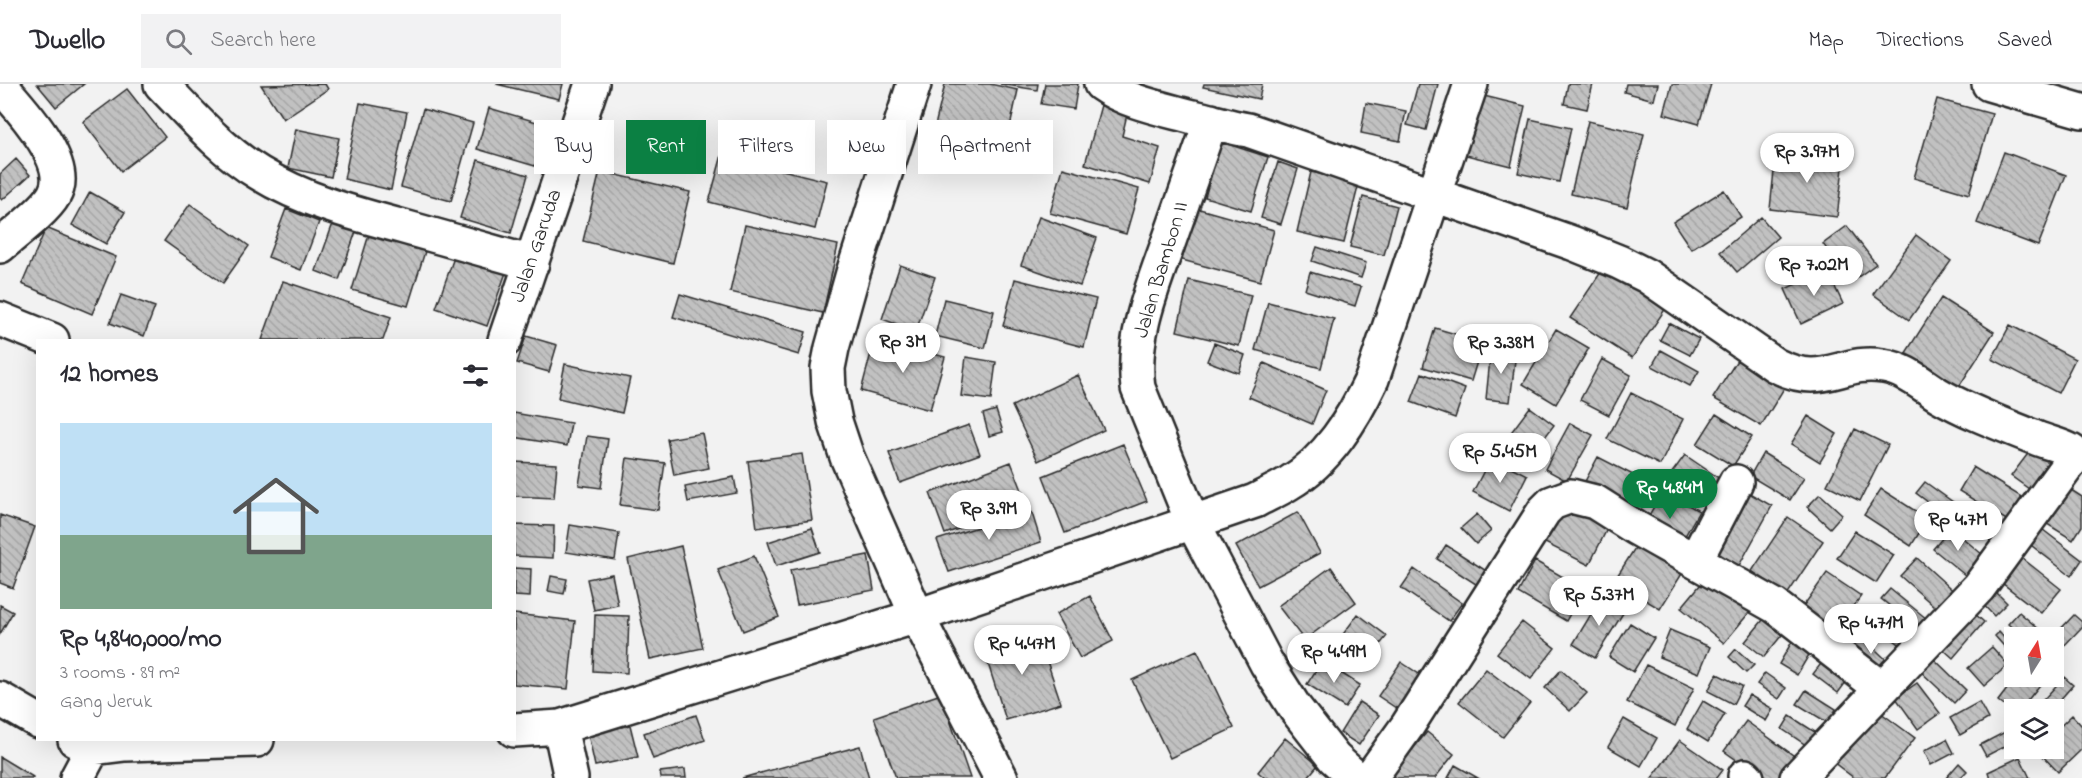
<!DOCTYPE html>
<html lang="en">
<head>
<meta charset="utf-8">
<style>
	:root { --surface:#fff; --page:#f2f2f3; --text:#2b2b33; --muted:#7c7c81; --line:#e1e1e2; --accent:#0b8043 }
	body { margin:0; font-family:"Indie Flower",sans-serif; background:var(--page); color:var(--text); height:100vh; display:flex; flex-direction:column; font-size:22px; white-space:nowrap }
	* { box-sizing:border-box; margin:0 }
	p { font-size:20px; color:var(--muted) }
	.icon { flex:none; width:33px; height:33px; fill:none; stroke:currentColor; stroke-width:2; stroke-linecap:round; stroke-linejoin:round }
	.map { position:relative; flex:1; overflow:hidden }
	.drawer { position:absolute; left:36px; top:255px; width:480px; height:402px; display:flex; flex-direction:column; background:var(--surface); border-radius:0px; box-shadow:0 6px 24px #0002 }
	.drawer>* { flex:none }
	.hud { position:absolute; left:534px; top:36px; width:570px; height:54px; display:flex; gap:12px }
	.needle { width:39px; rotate:11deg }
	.controls { position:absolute; left:2004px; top:543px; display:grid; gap:12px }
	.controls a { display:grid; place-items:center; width:60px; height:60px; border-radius:0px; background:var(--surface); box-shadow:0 6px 24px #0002; font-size:30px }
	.price { position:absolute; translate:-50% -51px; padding:0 14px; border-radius:21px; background:#fff; color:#222; font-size:20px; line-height:39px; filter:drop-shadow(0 2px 3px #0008) }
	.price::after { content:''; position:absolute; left:50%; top:36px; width:18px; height:14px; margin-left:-9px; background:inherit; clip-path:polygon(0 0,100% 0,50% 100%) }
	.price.current { background:var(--accent); color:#fff }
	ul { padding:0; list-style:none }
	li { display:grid; align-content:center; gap:12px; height:318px; padding:0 24px }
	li+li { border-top:2px solid var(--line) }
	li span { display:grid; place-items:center; height:186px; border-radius:0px; color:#555 }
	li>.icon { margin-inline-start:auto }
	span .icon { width:108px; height:108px; fill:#fffc; stroke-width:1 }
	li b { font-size:26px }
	h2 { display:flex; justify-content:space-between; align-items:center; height:72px; padding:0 24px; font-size:26px }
	.chip { padding:0 21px; border-radius:0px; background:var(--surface); box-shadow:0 6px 24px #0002; font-size:21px; line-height:54px }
	.chip.current { background:var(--accent); color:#fff }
	header { display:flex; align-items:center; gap:36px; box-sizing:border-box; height:84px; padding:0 30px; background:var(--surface); border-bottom:2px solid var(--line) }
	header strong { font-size:28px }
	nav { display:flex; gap:33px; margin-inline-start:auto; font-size:21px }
	.search { width:420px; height:54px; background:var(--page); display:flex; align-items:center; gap:15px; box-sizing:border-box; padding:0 21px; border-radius:0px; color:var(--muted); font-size:22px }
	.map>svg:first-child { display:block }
</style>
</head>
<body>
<header>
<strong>Dwello</strong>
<div class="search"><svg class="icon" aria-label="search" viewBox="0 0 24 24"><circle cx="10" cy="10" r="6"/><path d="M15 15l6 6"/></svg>Search here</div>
<nav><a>Map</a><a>Directions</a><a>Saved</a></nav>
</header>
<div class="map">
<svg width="2082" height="694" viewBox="0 0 2082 694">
	<defs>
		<pattern id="building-back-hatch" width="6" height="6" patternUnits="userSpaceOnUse" patternTransform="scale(1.5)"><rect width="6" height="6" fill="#c1c1c1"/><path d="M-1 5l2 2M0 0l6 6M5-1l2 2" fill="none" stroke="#a6a6a6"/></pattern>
	</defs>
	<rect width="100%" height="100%" fill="#f2f2f2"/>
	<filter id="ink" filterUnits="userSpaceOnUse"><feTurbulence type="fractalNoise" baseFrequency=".0167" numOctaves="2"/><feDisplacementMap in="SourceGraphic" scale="12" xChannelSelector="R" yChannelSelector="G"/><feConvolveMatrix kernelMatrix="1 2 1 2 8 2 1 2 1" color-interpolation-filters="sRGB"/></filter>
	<g filter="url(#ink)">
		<!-- building -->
		<path fill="url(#building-back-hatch)" stroke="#2b2b2b" stroke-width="1.5" d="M37,0h47l-28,23z
			M325,0l3,5 -45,30 -22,-34z
			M496,0h67l-4,15z
			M945,0h45l28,6 -11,51 -72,-15z
			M1000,0h38l-1,6z
			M1045,0h33l-4,25 -33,-5z
			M1204,0h58l-3,15 -56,-12z
			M1418,0h20l-12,46 -19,-5z
			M1568,0h25l-6,25 -23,-5z
			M1626,0h32l-4,16 -30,-8z
			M1672,0h39l-12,40 -35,-10z
			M127,5l38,48 -44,34 -38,-49z
			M1480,11l45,11 -14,60 -45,-11z
			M1937,15l55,15 -23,80 -55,-16z
			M360,19l47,9 -16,78 -47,-11z
			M1366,19l40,8 -6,30 -39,-8z
			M1101,21l27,5 -6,26 38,12 -10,36 -65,-20z
			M489,24l58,17 -12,41 -58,-17z
			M423,25l50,14 -22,78 -50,-14z
			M1530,35l41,9 -12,54 -41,-9z
			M1588,37l56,13 -17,73 -56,-13z
			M296,45l43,9 -8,39 -43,-9z
			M1221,58l47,15 -17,54 -46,-14z
			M1776,68l68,8 -7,57 -67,-8z
			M2004,68l62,23 -28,71 -61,-23z
			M722,71l105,26 -12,48 -106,-27z
			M16,75l14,16 -28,25 -2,-2v-24z
			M478,76l50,15 -17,58 -51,-15z
			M1278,78l20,7 -17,55 -20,-6z
			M1063,84l76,21 -13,45 -76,-21z
			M600,87l90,21 -17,71 -90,-22z
			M1311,88l48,11 -15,60 -47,-11z
			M1724,106l17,27 -50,32 -18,-27z
			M90,108l35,20 -19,32 -34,-19z
			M1363,113l34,9 -13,49 -34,-8z
			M190,120l59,42 -26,37 -59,-42z
			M1196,124l78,22 -14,51 -78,-21z
			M286,125l33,13 -18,48 -33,-13z
			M336,131l23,8 -20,57 -23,-9z
			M1039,133l58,21 -17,48 -59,-21z
			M1761,133l17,20 -41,35 -17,-20z
			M745,141l93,20 -15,68 -93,-21z
			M1847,142l29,38 -25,18 -28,-38z
			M46,144l70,29 -24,57 -70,-30z
			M371,144l56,17 -19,61 -56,-16z
			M1916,151l35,26 -42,59 -36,-26z
			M458,162l51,18 -22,62 -51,-18z
			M1317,163l49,16 -5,15 -49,-17z
			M900,181l35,12 -19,54 -34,-12z
			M1605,182l61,42 -34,50 -62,-40z
			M1827,186l16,34 -42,20 -16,-35z
			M1310,188l51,15 -6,19 -50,-16z
			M1015,195l81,20 -12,48 -81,-21z
			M1189,196l62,15 -12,51 -62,-15z
			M283,197l108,36 -8,23h-121z
			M680,210l126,38 -7,23 -126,-38z
			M121,211l34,12 -11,29 -34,-13z
			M1941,214l53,34 -41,64 -53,-34z
			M944,215l50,12 -9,37 -50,-12z
			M1268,218l66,17 -13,49 -66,-18z
			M1669,239l30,16 -9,16 -30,-15z
			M2010,241l65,34 -17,34 -66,-34z
			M1435,244l48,14 -12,39 -48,-14z
			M1556,245l33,19 -33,56 -33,-20z
			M526,252l31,9 -8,27 -32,-9z
			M875,254l70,19 -15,53 -69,-19z
			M1214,259l31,12 -6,18 -32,-12z
			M1491,265l25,3 -6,50 -24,-3z
			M1661,266l38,21 -9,15 -38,-20z
			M966,273l30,5 -5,38 -30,-4z
			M1739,273l47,28 -25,41 -48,-28z
			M1602,275l29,16 -22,40 -29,-15z
			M1264,279l62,27 -14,34 -63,-27z
			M565,280l65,14 -8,35 -64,-15z
			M1422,289l43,16 -10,29 -44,-16z
			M1078,291l26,55 -66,31 -26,-55z
			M1631,309l52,26 -23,46 -53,-26z
			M1530,323l24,18 -20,27 -25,-17z
			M996,326l7,22 -14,4 -6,-22z
			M514,329l57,10 -4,23 -53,-9z
			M1716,330l36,23 -19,29 -36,-22z
			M1808,332l29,18 -17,28 -29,-18z
			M1570,339l23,12 -26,46 -22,-12z
			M969,341l11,29 -80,29 -11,-30z
			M1855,345l33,16 -28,56 -33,-16z
			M702,349l7,35 -35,7 -7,-36z
			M587,352l21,3 -7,49 -22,-3z
			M1123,360l24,57 -82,32 -22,-57z
			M2033,363l25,18 -22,29 -25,-18z
			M1763,369l41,25 -14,22 -40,-24z
			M802,370l10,66 -55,8 -9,-67z
			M1685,371l35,24 -14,20 -35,-25z
			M1491,373l36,18 -18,36 -36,-19z
			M1598,373l43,22 -17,30 -42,-22z
			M627,374l38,5 -7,47 -38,-5z
			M514,378l43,2 -3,34 -40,-2z
			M1011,378l16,41 -82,31 -15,-41z
			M1973,383l50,31 -15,23 -49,-30z
			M734,393l3,16 -49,9 -3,-15z
			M1925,398l32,23 -9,12 -32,-24z
			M2062,400l20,13v29l-9,14 -34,-21z
			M1881,405l47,30 -17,27 -47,-31z
			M1744,406l28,16 -36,65 -28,-16z
			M1663,407l36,20 -22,39 -36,-21z
			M1820,410l22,20 -12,14 -23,-21z
			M1567,419l42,22 -20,40 -44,-22z
			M1031,426l10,32 -92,30 -12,-32z
			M1298,428l22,41 -62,33 -22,-40z
			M1477,430l14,17 -15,13 -15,-16z
			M1980,430l27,23 -9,10 -27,-23z
			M0,431l35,12 -22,61 -13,-5z
			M1788,433l35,24 -36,54 -35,-24z
			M514,441l40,1 -1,32 -39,-2z
			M570,441l49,8 -4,27 -49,-8z
			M2038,442l44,34 -11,16 -44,-34z
			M812,444l8,24 -44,14 -8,-24z
			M1951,444l32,27 -17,21 -33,-27z
			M1855,447l39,24 -18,28 -39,-25z
			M1640,456l45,29 -25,40 -46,-28z
			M1446,461l45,29 -9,14 -45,-29z
			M681,462l22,102 -53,11 -22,-100z
			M868,471l6,35 -77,15 -7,-35z
			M754,472l25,61 -36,14 -25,-61z
			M1917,474l42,38 -16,18 -43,-38z
			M2022,474l39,31 -20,24 -39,-30z
			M1535,477l49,28 -18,32 -48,-28z
			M1331,483l25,35 -52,38 -26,-34z
			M514,484l17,1 -1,28 -16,-1z
			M1414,485l48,34 -13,18 -48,-33z
			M1710,489l43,35 -29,35 -43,-35z
			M1827,489l34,23 -28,40 -34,-24z
			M612,490l6,31 -24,5 -7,-31z
			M551,492l16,3 -3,15 -16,-3z
			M1986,498l21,21 -13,13 -20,-21z
			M1890,505l42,34 -8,10 -43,-34z
			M1090,512l23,45 -33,17 -24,-44z
			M1602,512l23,14 -30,48 -22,-14z
			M0,521l13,7 -13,22z
			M1876,528l42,31 -7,10 -42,-32z
			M2019,528l21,18 -7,8h-10l-15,-14z
			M1974,529l10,9 -31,36 -10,-9z
			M514,530l61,7 -7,68 -54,-5z
			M1358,530l29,22 -21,26 -28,-21z
			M595,531l34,1 -2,57 -34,-2z
			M1767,531l19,15 -22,27 -19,-15z
			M2074,531l8,7v5l-21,22 -7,-7 -2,-4z
			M1522,538l33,26 -24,31 -34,-26z
			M1630,539l24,15 -21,34 -24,-15z
			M1670,546l40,17 -11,26 -40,-16z
			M1037,547l24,72 -55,17 -23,-72z
			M1856,547l40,38 -10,10 -40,-38z
			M1999,548l15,16 -4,5 -15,-17z
			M1797,549l19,10 -19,32 -18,-11z
			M1992,563l16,18 -24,21 -16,-18z
			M1736,565l18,16 -8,8 -17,-16z
			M1197,566l37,78 -64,30 -38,-78z
			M1827,572l25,18 -14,19 -25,-19z
			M1931,572l35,34 -12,13 -36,-34z
			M1322,577l38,24 -15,23 -38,-24z
			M1401,578l24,16 -23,34 -24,-16z
			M1646,581l48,23 -19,38 -48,-24z
			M1486,585l44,34 -27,34 -44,-35z
			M1561,586l26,23 -17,18 -25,-23z
			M1765,589l21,15 -7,11 -22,-15z
			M1717,590l25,12 -9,18 -25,-13z
			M2017,592h30l-27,34h-6v4l-16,-13z
			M2064,593l9,8 -22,25h-17z
			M1917,599l23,30 -22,16 -22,-31z
			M1806,606l30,19 -8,14 -31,-19z
			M941,610l29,84h-74l-22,-61z
			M1749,611l24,14 -7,12 -24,-15z
			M1703,617l22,13 -17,28 -21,-13z
			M1359,618l20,13 -20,30 -19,-12z
			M1979,618l9,17 -28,16 -10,-17z
			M1873,623l42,31 -30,40h-31l-21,-16z
			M696,631l9,25 -52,19 -9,-26z
			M2072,631l10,11v23l-24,23 -22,-23 18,-1v-16z
			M1790,632l28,18 -9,13 -27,-18z
			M1624,635l33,19 -16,28 -33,-19z
			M1746,637l51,37 -15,20h-20l-38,-27z
			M630,641l8,32 -43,9 -7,-32z
			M2007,647l6,11 -27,14 -6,-11z
			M1427,648l27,22 -19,24h-38l-5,-4z
			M1285,654l33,27 -11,13h-42l-7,-6z
			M1947,655l7,14 -23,12 -7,-14z
			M1680,656l43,30 -6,8h-65z
			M860,662l9,32h-127z
			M0,673l33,20v1h-33z
			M2020,673l10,21h-40l-2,-6z
			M1959,679l8,8 -7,7h-14z
			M1455,681l23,13h-30z
			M685,685l1,9h-25l-1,-6z"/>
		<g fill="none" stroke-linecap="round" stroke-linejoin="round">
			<defs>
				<path id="street" d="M161,0c30,31 60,66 98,89 44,27 96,41 145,54 43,12 85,24 128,36
					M914,0l-61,189 -21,75 -4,20 1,23 6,30 12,36 70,159 84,162
					M1101,0c25,18 63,25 92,33 19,4 36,10 55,13l324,113 47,19 28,14 128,89c50,25 65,-6 108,1 22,3 38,18 56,29 31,18 65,30 97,43 12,5 24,7 35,13l1,6 -1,4 -92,126 -182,191
					M1989,0l93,27
					M0,1c20,23 73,78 54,110 -9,16 -40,39 -54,51
					M1211,37c-14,39 -27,78 -41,117 -17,48 -39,98 -32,150l54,133 75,143 28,44 39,50 22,20
					M0,235l52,21
					M505,256l87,-256
					M1695,477l41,-79
					M0,615l38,22
					M560,643l11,51
					M514,646l46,-3 357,-111 338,-115c11,-6 23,-11 34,-18 39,-23 64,-64 83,-104l99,-295
					M75,656l18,8 32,-4 132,-4
					M1745,692l2,2
					M77,694l16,-30
					M1370,694l38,-53 136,-214 8,-8 19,-7 24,6 41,26 139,78 107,83"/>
			</defs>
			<!-- street casing -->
			<use href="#street" stroke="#2b2b2b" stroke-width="38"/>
			<!-- street -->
			<use href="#street" stroke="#fff" stroke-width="33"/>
		</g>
	</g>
	<g text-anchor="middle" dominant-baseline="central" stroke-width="5" stroke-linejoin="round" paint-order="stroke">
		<!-- street labels -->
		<g font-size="21" fill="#2b2b2b" stroke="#fff">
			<text transform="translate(537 162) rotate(-71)">Jalan Garuda</text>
			<text transform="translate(1162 186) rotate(-73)">Jalan Bambon II</text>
		</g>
	</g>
</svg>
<div class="controls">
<a><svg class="needle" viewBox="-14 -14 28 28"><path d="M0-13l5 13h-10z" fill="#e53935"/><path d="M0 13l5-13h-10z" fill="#7c7c81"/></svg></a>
<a><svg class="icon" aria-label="layers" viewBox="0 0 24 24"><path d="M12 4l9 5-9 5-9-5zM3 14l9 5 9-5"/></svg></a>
</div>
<b class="price" style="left:1807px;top:100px">Rp 3.97M</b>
<b class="price" style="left:1814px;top:213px">Rp 7.02M</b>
<b class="price" style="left:903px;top:290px">Rp 3M</b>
<b class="price" style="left:1501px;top:291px">Rp 3.38M</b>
<b class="price" style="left:1500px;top:400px">Rp 5.45M</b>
<b class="price current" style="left:1670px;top:436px">Rp 4.84M</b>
<b class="price" style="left:989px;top:457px">Rp 3.9M</b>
<b class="price" style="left:1958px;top:468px">Rp 4.7M</b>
<b class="price" style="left:1599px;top:543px">Rp 5.37M</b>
<b class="price" style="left:1871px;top:571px">Rp 4.71M</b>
<b class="price" style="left:1022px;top:592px">Rp 4.47M</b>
<b class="price" style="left:1334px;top:600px">Rp 4.49M</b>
<div class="hud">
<a class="chip">Buy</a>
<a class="chip current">Rent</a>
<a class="chip">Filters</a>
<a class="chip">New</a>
<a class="chip">Apartment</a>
</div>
<section class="drawer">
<h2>12 homes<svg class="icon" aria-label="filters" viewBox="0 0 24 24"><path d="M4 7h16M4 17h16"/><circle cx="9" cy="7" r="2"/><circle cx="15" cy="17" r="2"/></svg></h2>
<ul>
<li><span style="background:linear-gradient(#bfe0f5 60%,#7fa58c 0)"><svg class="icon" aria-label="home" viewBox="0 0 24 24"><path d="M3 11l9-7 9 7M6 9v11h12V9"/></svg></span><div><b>Rp 4,840,000/mo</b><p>3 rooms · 89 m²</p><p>Gang Jeruk</p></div></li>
</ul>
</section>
</div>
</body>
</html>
